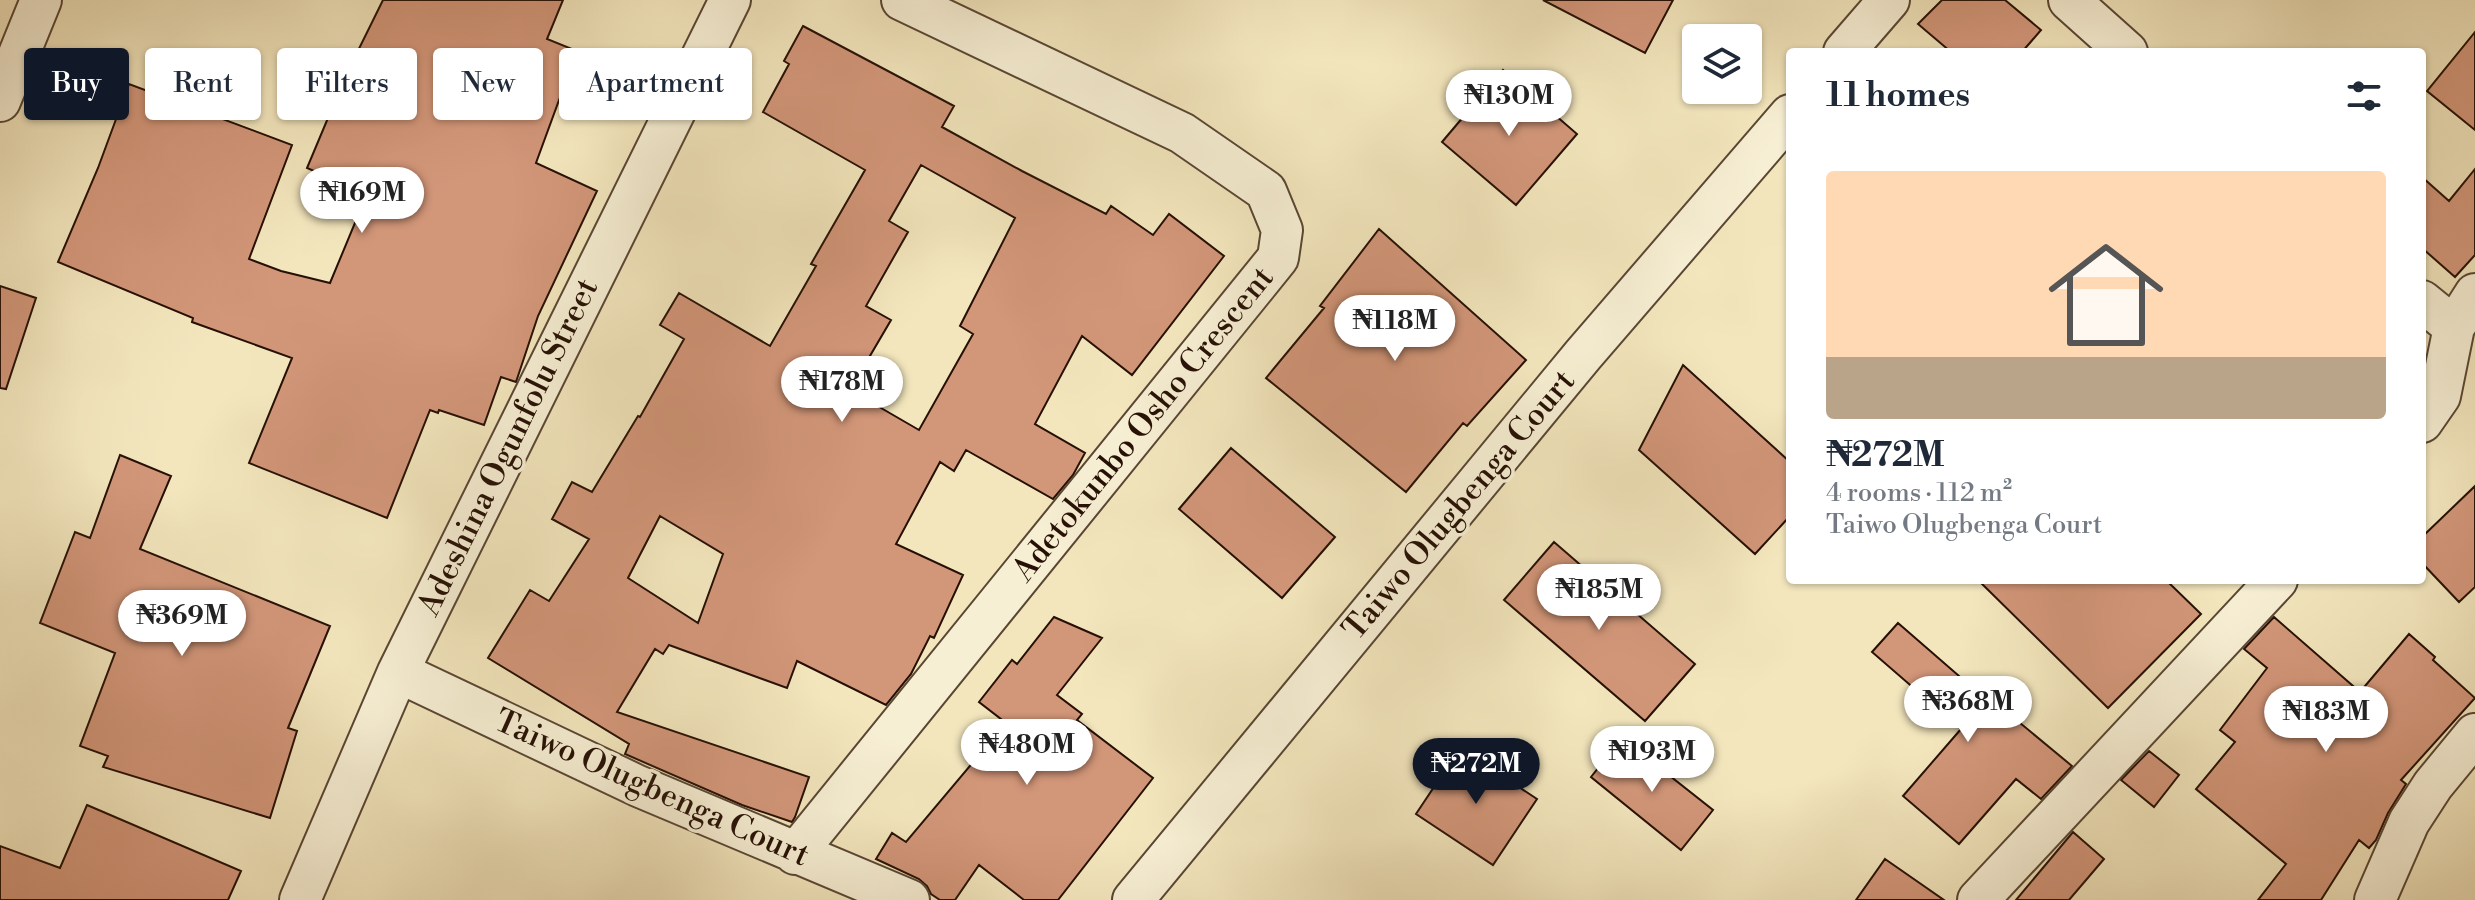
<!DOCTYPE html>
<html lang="en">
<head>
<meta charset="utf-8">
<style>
	:root { --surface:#fff; --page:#f6f6f7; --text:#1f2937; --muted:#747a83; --accent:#111827 }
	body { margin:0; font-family:"Libre Bodoni",serif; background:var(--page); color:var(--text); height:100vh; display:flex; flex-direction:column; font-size:30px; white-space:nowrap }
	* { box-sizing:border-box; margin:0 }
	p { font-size:26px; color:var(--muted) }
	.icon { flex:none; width:44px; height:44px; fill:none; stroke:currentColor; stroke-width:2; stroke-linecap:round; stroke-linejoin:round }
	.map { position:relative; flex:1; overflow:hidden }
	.drawer { position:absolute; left:1786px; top:48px; width:640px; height:536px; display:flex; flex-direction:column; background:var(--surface); border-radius:8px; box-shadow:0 2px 6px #0004 }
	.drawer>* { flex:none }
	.guide { position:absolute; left:24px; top:48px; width:760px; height:72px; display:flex; gap:16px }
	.controls { position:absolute; left:1682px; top:24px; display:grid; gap:16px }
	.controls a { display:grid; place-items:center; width:80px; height:80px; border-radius:8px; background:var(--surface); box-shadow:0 2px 6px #0004; font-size:40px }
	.price { position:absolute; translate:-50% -68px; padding:0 18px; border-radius:28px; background:#fff; color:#222; font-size:26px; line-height:52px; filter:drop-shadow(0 2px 4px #0008) }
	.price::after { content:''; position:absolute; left:50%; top:48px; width:24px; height:18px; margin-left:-12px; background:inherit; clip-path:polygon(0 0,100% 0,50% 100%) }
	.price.selected { background:var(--accent); color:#fff }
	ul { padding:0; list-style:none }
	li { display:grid; align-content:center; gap:16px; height:424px; padding:0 40px }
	li span { display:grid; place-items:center; height:248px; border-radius:8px; color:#555 }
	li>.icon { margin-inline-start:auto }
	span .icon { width:144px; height:144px; fill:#fffc; stroke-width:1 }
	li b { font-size:34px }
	h2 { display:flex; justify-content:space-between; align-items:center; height:96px; padding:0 40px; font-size:34px }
	.chip { padding:0 28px; border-radius:8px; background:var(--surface); box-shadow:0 2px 6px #0004; font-size:28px; line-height:72px }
	.chip.selected { background:var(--accent); color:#fff }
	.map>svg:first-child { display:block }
</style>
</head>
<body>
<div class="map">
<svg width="2475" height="900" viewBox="0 0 2475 900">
	<rect width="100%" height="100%" fill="#f3e6bd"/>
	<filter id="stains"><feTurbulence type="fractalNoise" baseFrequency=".0025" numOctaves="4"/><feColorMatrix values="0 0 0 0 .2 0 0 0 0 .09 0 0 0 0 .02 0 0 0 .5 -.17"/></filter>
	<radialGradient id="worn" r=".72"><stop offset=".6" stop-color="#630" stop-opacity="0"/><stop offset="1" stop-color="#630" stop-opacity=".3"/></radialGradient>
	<!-- building -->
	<path fill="#d29679" stroke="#261005" stroke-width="2" fill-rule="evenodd" d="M383,0h180l-16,39 30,12 -41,112 61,28 -59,125 -22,66 -15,-5 -17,48 -45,-15 -1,3 -8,-3 -43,108 -138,-55 43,-105 -100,-36 1,-4 -135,-56 40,-94 31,-84 163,61 -43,114 32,12 49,12 37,-89 -60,-26 39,-93z
		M1543,0h130l-28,53z
		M1942,0h63l36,30 -19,22h-71l-33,-28z
		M803,26l151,80 -12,21 80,44 84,43 5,-8 42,29 16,-21 55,42 -92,119 -50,-39 -47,88 50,29 -12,22 -20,24 -87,-49 -12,21 -14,-9 -44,82 67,31 -29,63 -4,-2 -19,38 -25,31 -89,-44 -10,27 -118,-43 -6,9 -8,-5 -38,63 192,65 -14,40 -3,5 -50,-17 -117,-51 4,-10 -141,-86 42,-68 19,11 40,-62 -37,-20 20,-37 20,10 46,-76 2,1 44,-78 -24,-14 19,-32 91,53 46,-80 -5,-2 54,-94 -102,-58 26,-48 -5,-3zM921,165l94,53 -55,108 13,8 -54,96 -69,-40 41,-70 -25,-14 42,-74 -19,-11zM660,516l63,38 -25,69 -70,-45z
		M2475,32v98l-48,-39z
		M1503,70l74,64 -61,71 -74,-63z
		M2475,169v86l-20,22 -33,-29v-71l27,24z
		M1379,229l147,131 -59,66 -4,-3 -57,69 -140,-114 58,-70 -4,-2z
		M0,286l36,12 -30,91 -6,-1z
		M1683,365l107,97v54l-35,38 -116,-104z
		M1231,448l104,89 -53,61 -103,-89z
		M120,455l51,21 -31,73 190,77 -42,102 9,3 -27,87 -167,-51 5,-11 -28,-10 35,-93 -75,-30 35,-91 15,6z
		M2475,486v101l-16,15 -37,-39v-26z
		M1554,542l141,122 -50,57 -141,-121z
		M1978,580h188l35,34 -93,94z
		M1054,617l48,21 -45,57 25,19 -5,6 76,58 -95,122h-34l-45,-35 -24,35h-15l-9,-6 -4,-8 -8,-7 -43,-20 16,-26 14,9 100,-119 -27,-21 33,-42 5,4z
		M2274,617l86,75 49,-58 26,23 -2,3 42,38 -74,82 5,4 -18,29 -12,27 -7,8 -10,-8 -38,60h-63l28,-36 -90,-75 39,-47 -15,-12 47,-62 -23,-19z
		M1898,623l107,93 3,-3 64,53 -31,33 -25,-20 -57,65 -56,-48 58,-67 -89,-77z
		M1622,738l91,72 -32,40 -90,-73z
		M1460,748l77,51 -44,66 -77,-51z
		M2149,751l30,24 -25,32 -33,-27z
		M87,805l154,66 -13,29h-228v-54l60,22z
		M2073,832l31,27 -35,41h-53z
		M1885,859l59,41h-88z"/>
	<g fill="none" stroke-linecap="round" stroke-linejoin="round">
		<defs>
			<path id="street" d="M2069,0l58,52
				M1844,52l45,-52
				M0,101l41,-101
				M2422,301l32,26
				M2422,422l18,-26 14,-69 21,-33
				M398,672l240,114 271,114
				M795,854l483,-596 4,-28 -16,-39 -84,-58 -280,-133
				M300,900l98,-228 332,-672
				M1133,900l450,-545 207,-240
				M1978,900l299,-320
				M2375,900l34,-78 24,-37 42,-51"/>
		</defs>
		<!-- street casing -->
		<use href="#street" stroke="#594633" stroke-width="44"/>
		<!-- street -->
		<use href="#street" stroke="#f7efd4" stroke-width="40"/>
	</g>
	<g text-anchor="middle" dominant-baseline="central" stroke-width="7" stroke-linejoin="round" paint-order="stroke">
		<!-- street labels -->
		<g font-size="32" fill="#261005" stroke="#f7efd4">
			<text transform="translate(1143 424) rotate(-51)">Adetokunbo Osho Crescent</text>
			<text transform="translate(508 447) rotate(-64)">Adeshina Ogunfolu Street</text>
			<text transform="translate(1459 505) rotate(-50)">Taiwo Olugbenga Court</text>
			<text transform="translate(652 788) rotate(24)">Taiwo Olugbenga Court</text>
		</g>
	</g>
	<rect width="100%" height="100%" filter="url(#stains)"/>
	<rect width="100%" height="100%" fill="url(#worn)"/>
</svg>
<div class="controls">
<a><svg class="icon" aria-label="layers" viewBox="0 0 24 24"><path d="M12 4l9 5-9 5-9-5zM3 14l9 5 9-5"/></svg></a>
</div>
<b class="price" style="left:1509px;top:138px">₦130M</b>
<b class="price" style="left:362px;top:235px">₦169M</b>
<b class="price" style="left:1395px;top:363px">₦118M</b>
<b class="price" style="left:842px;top:424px">₦178M</b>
<b class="price" style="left:1599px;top:632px">₦185M</b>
<b class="price" style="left:182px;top:658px">₦369M</b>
<b class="price" style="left:1968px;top:744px">₦368M</b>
<b class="price" style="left:2326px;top:754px">₦183M</b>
<b class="price" style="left:1027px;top:787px">₦480M</b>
<b class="price" style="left:1652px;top:794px">₦193M</b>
<b class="price selected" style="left:1476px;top:806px">₦272M</b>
<div class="guide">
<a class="chip selected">Buy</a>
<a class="chip">Rent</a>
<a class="chip">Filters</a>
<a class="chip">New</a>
<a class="chip">Apartment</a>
</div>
<section class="drawer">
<h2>11 homes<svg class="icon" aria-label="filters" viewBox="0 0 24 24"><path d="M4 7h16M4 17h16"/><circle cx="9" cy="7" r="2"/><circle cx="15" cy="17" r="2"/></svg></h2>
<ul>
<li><span style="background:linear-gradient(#ffd9b3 75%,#b9a48a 0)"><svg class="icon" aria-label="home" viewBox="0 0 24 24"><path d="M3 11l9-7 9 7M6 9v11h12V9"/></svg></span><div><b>₦272M</b><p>4 rooms · 112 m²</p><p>Taiwo Olugbenga Court</p></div></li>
</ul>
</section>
</div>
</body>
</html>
